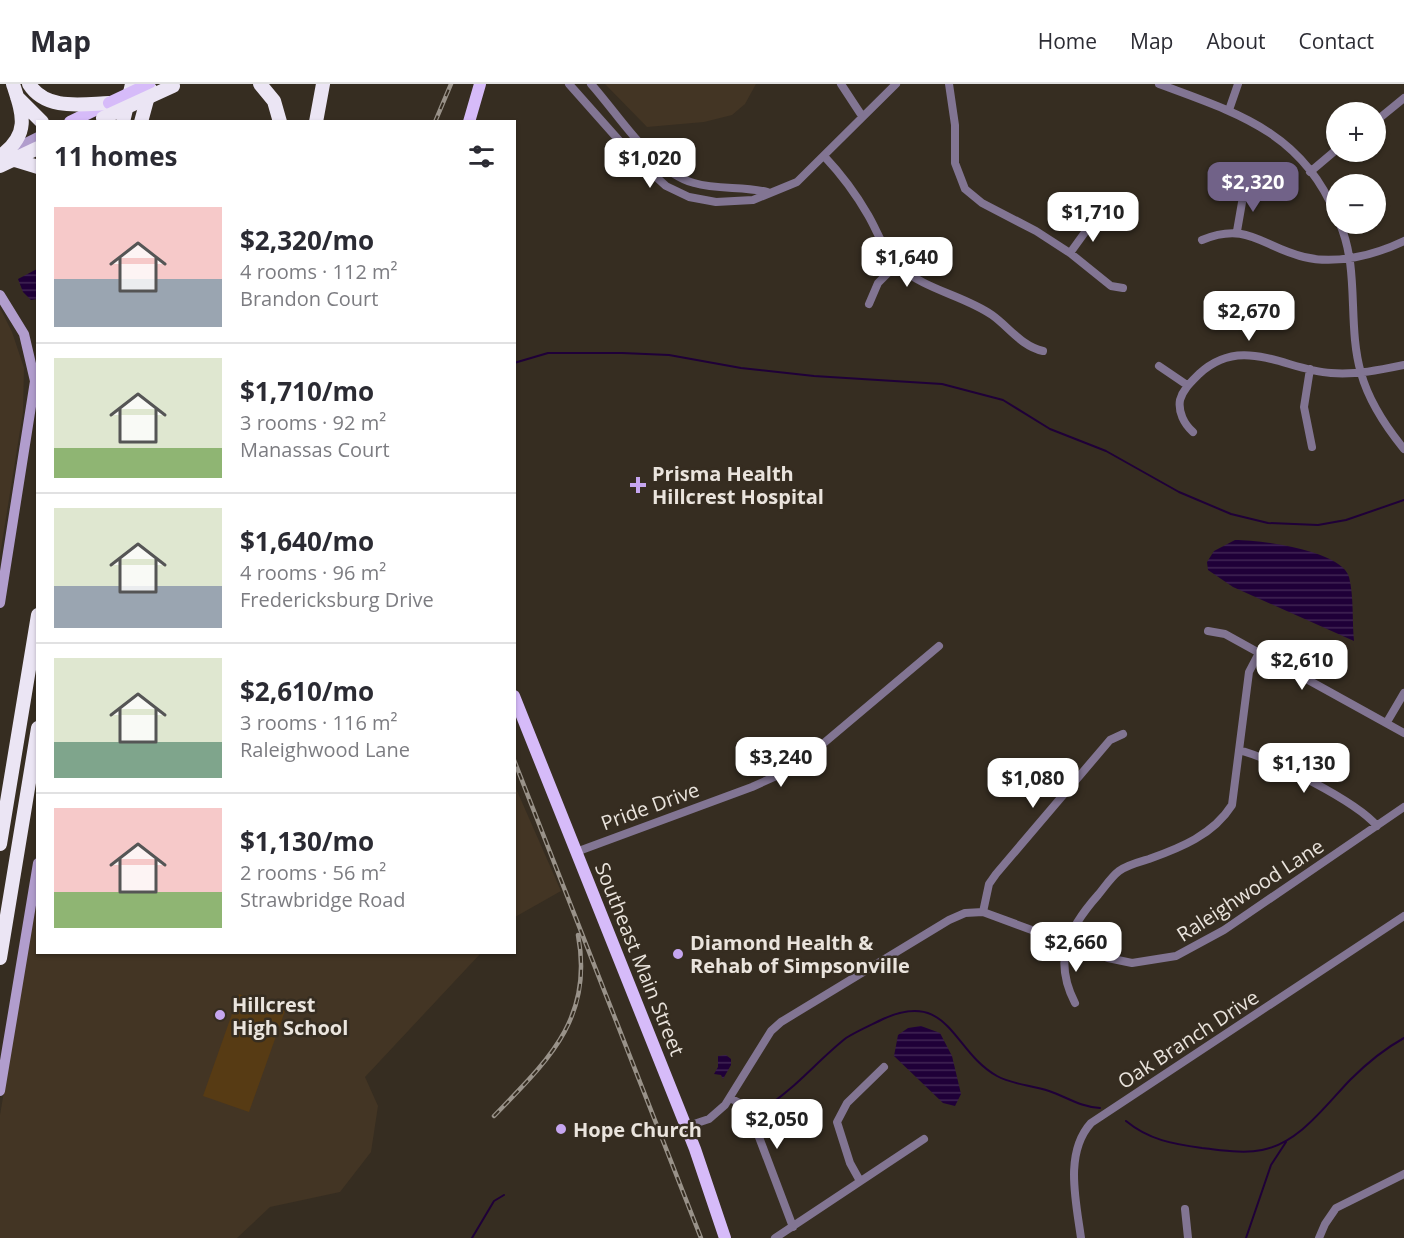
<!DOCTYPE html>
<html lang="en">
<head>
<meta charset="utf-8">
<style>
	:root { --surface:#fff; --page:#f7f7f7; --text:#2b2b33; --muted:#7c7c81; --line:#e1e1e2; --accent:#716288 }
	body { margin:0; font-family:"Open Sans",sans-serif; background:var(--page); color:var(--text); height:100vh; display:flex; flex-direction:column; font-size:22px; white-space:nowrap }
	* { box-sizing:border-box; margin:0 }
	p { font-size:20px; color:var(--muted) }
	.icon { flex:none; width:33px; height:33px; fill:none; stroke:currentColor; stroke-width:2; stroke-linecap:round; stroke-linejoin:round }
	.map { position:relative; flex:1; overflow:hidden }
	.panel { position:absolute; left:36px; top:36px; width:480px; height:834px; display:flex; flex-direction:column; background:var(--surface); border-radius:0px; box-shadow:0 2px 4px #0004 }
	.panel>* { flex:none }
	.buttons { position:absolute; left:1326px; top:18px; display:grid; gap:12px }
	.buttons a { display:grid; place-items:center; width:60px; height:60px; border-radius:50%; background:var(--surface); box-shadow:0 2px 4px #0004; font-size:30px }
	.price { position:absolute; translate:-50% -51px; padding:0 14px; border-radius:12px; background:#fff; color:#222; font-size:20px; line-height:39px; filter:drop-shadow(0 2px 3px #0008) }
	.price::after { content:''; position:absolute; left:50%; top:36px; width:18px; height:14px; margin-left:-9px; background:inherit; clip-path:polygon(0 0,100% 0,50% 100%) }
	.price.active { background:var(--accent); color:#fff }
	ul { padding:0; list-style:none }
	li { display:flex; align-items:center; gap:18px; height:150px; padding:0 18px }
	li+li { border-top:2px solid var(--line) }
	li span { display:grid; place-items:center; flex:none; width:168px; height:120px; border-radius:0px; color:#555 }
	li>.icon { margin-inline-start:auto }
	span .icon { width:72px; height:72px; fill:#fffc; stroke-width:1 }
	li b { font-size:26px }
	h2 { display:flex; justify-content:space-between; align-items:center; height:72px; padding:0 18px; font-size:26px }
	header { display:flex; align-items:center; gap:36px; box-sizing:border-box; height:84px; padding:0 30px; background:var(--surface); border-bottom:2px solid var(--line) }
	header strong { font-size:28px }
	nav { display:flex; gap:33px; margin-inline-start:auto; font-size:21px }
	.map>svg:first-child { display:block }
</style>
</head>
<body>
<header>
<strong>Map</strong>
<nav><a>Home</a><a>Map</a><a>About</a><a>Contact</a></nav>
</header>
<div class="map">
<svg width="1404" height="1154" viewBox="0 0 1404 1154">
	<defs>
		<pattern id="water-rules" width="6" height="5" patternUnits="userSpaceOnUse" patternTransform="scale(1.5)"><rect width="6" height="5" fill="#1f0038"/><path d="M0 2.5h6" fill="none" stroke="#402554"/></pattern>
	</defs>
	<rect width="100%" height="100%" fill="#362d21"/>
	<!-- built -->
	<path fill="#433524" d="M605,0h151l-11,20 -13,11 -28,7 -57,5z
		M0,224l12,24 12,36 -1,44 -23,143z
		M514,700l47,107 -46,26h-1z
		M37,810l1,58 443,1 -116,124 13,29 -7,46 -31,40 -70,15 -33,31h-237v-123z"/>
	<!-- green -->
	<path fill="#573b14" d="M239,910l46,17 -36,101 -46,-16z"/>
	<!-- water -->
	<path fill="url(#water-rules)" d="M37,185v30l-6,1 -8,-8 -5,-13z
		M1235,456c24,0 106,10 114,37 5,19 3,44 5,64l-121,-54 -25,-17 -1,-8 7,-11z
		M921,942l19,7 12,23 9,38 -6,12 -12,-3 -49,-47 4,-21 10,-7z
		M726,971l5,4v6l-8,14 -2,-4 -7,-1 4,-7v-11z"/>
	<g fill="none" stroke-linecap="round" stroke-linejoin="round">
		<!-- stream -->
		<path stroke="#1f0038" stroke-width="2" d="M514,279l34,-10h74l47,2 72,13 73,8 128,8 61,16 47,29 56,22 73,41 52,22 37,9 50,2 28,-5 58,-20
			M763,1025c31,-19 54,-48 83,-71 11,-7 25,-13 37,-19 67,-30 69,32 114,57 16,9 35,9 52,15 18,6 31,16 51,17
			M1126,1037c23,19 47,23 76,27 19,2 41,6 60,2 37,-7 63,-44 88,-70 16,-16 34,-31 54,-42
			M472,1154l22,-37 10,-6
			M1246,1154l25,-73 15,-23"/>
		<!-- street -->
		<path stroke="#827593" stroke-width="8" d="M569,0l63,71 34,31 23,11 27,5 37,-2 44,-18 99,-98
			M591,0c28,31 62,88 103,99 24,7 49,3 73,9
			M841,0l21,32
			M949,0l6,41v38l10,26 17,14 54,28 34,22 41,33 12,2
			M1159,0c78,29 143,48 177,131
			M1229,26l9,-26
			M1376,37l28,-23
			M824,72c17,18 32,38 44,59 10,17 16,37 31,51 26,24 64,29 93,49 17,12 29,31 51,36
			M1310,88l26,-22
			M1340,140c20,47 7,101 21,149 8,29 25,54 43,76
			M1237,147l7,-40
			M1202,156c46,-19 60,7 102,17 32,8 71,-2 100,-16
			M1070,169l26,-36
			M869,220l9,-21 19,-19
			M1159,282l28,19
			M1310,285l-6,38 8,40
			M1193,348c-9,-8 -15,-20 -13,-32 3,-11 12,-19 19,-26 43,-40 86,-4 132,-1 25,2 49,-3 73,-8
			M1208,547l17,3 179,99
			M1387,638l17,-29
			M1239,666c33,9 117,51 138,76
			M576,768l176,-65 33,-15 27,-19 127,-107
			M983,828l6,-28 7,-10 114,-134 13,-6
			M1075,919c-22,-43 -8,-73 23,-108 6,-7 13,-18 21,-24 8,-6 20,-9 30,-12 31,-11 64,-24 83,-54l17,-133 10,-19
			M730,1014l13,7 8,11 42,111
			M685,1043l24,-8 16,-14 46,-74 10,-9 168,-102 16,-7 18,-1 125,46 24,5 44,-7 48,-26 180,-123
			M860,1097l-10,-18 -13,-41 10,-19 37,-36
			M1185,1125l3,29
			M775,1154l149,-99
			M1081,1154c-5,-37 -17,-85 10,-115l313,-207
			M1319,1154l6,-14 11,-16 68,-34"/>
		<!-- secondary -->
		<path stroke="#b19dcd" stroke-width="10" d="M8,68l30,-15
			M0,211l24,39 11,47 -35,222
			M0,1007l38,-228"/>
		<!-- primary -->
		<path stroke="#d6bbf9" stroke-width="12" d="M70,38l37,-18
			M469,38l11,-38
			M514,612l181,453 30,89"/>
		<!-- highway -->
		<path stroke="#ebe5f4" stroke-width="14" d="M29,0c17,27 53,20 80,19
			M260,0l14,17 6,21
			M17,13l25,25
			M123,38l9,-38
			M141,38l9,-33
			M316,38l7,-38
			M2,71c28,-22 21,-40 11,-71
			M12,75l26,8
			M0,82l38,-18
			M0,760l38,-229
			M0,874l38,-230"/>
		<defs>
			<path id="rail" d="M435,38l16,-38
				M514,676l187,478
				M494,1032c53,-55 100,-97 84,-181"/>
		</defs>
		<!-- rail casing -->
		<use href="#rail" stroke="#999289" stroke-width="4.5"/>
		<!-- rail -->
		<use href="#rail" stroke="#362d21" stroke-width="2" stroke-dasharray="7" stroke-linecap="butt"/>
		<!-- primary-bridge -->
		<path stroke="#d6bbf9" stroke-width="12" d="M109,19l40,-19"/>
		<!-- highway-bridge -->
		<path stroke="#ebe5f4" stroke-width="14" d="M103,34l70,-32"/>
	</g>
	<!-- markers -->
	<g fill="#c6a6f0" stroke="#362d21" stroke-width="2">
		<path d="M635 392h6v6h6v6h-6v6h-6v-6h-6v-6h6z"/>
		<circle cx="678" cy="870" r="6"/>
		<circle cx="220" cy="931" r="6"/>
		<circle cx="561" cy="1045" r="6"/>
	</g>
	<g text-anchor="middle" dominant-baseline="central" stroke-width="5" stroke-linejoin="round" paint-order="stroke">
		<!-- poi labels -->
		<g font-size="20" font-weight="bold" fill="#eae4dd" stroke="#362d21" text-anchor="start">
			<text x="652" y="389">Prisma Health<tspan x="652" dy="23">Hillcrest Hospital</tspan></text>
			<text x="690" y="858">Diamond Health &amp;<tspan x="690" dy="23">Rehab of Simpsonville</tspan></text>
			<text x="232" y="920">Hillcrest<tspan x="232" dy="23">High School</tspan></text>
			<text x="573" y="1045">Hope Church</text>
		</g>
		<!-- street labels -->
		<g font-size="20" fill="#eae4dd" stroke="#362d21">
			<text transform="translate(650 722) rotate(-20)">Pride Drive</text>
			<text transform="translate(1250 806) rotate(-33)">Raleighwood Lane</text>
			<text transform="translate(640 875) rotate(68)">Southeast Main Street</text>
			<text transform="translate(1188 955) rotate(-33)">Oak Branch Drive</text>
		</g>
	</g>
</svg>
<div class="buttons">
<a>+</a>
<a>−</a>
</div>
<b class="price" style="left:650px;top:105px">$1,020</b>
<b class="price active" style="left:1253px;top:129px">$2,320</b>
<b class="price" style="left:1093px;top:159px">$1,710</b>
<b class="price" style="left:907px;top:204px">$1,640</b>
<b class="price" style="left:1249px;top:258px">$2,670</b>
<b class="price" style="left:1302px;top:607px">$2,610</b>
<b class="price" style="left:781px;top:704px">$3,240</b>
<b class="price" style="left:1304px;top:710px">$1,130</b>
<b class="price" style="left:1033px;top:725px">$1,080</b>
<b class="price" style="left:1076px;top:889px">$2,660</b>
<b class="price" style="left:777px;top:1066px">$2,050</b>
<section class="panel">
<h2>11 homes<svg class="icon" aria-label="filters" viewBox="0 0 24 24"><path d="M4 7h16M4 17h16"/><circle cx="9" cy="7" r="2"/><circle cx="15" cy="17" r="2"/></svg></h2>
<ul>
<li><span style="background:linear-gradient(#f6c9c9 60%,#9aa5b1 0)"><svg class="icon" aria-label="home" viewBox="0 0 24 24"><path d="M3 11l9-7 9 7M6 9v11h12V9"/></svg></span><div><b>$2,320/mo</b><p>4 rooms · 112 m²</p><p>Brandon Court</p></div></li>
<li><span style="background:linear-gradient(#dfe7d0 75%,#8fb573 0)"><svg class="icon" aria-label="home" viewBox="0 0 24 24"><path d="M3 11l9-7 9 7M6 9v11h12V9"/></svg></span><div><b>$1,710/mo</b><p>3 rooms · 92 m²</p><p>Manassas Court</p></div></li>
<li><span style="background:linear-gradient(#dfe7d0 65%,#9aa5b1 0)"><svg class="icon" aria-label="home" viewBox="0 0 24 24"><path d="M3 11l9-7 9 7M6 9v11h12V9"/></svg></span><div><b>$1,640/mo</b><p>4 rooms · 96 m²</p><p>Fredericksburg Drive</p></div></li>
<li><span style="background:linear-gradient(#dfe7d0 70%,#7fa58c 0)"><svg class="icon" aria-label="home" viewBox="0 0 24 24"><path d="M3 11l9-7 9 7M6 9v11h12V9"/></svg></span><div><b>$2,610/mo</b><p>3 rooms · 116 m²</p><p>Raleighwood Lane</p></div></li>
<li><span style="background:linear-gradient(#f6c9c9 70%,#8fb573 0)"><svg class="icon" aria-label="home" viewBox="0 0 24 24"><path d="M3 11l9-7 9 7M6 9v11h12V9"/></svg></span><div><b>$1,130/mo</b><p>2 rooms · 56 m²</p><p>Strawbridge Road</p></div></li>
</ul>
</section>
</div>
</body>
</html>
